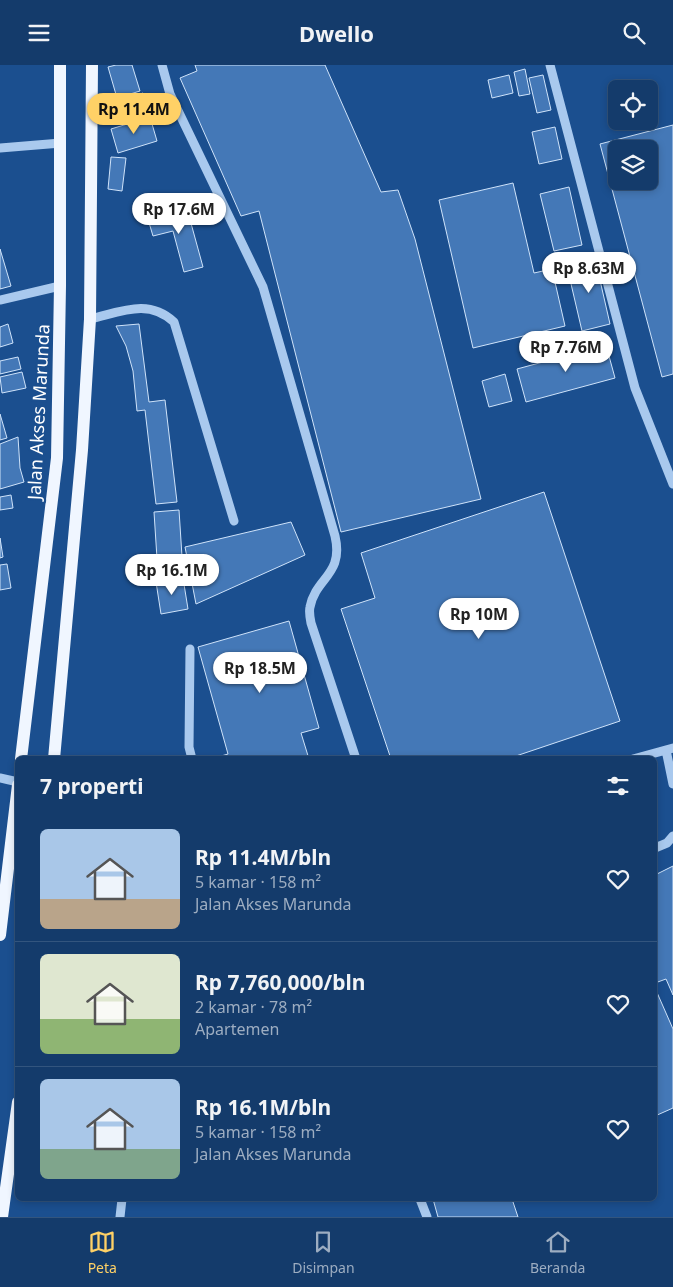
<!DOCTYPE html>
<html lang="id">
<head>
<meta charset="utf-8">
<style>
	:root { --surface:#143b6b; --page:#214673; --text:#f1f3f6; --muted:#9dadc1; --line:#33557e; --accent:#ffd166 }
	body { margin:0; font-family:"Noto Sans",sans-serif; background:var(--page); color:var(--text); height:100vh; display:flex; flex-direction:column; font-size:19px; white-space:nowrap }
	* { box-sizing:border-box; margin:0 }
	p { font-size:16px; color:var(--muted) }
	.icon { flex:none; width:28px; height:28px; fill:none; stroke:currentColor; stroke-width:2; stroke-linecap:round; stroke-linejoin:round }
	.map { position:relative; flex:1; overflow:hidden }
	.panel { position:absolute; left:15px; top:691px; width:642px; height:445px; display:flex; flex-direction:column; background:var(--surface); border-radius:8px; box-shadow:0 2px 8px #0003,0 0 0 1px var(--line) }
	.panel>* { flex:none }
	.buttons { position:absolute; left:608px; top:15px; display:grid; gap:10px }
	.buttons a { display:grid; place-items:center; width:50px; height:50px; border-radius:8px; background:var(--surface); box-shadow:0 2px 8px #0003,0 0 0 1px var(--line); font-size:25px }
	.price { position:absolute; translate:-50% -42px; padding:0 11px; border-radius:18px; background:#fff; color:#222; font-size:16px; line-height:32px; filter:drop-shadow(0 1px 2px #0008) }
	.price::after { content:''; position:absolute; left:50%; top:30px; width:15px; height:11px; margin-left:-8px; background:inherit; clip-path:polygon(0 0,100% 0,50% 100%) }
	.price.active { background:var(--accent); color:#111 }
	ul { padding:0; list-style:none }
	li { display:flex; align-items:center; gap:15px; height:125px; padding:0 25px }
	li+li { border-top:1px solid var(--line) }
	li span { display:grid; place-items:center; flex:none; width:140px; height:100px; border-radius:8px; color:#555 }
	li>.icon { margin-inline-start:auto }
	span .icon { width:60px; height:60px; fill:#fffc; stroke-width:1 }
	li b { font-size:21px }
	h2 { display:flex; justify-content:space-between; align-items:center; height:60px; padding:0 25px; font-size:21px }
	header { display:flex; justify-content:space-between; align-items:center; height:65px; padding:0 25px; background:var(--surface); font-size:22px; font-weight:700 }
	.tabs { display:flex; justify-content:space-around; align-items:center; height:70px; border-top:1px solid var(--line); background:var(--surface); font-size:14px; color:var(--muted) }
	.tabs a { display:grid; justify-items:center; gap:2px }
	.tabs .active { color:var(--accent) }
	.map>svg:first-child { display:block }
</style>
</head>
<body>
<header><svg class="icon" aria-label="menu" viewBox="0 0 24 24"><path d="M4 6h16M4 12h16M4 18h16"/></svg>Dwello<svg class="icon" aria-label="search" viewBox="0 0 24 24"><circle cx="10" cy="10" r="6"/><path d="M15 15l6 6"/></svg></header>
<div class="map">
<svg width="673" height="1152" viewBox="0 0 673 1152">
	<rect width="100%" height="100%" fill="#1b4f8f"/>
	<!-- building -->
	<path fill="#4478b7" stroke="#cfe3fa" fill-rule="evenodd" d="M116,0h16l8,26 -23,7 -9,-31z
		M195,0h130l56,127 17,-2 17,49 66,260 -140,33 -82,-321 -18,5 -61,-138 17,-7z
		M525,4l5,25 -11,2 -5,-24z
		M509,10l4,18 -21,5 -4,-18z
		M543,10l8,35 -14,3 -8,-35z
		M143,28l6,21 -31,10 -6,-21z
		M150,52l7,24 -39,12 -7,-24z
		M673,60v249l-11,3 -62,-233zM616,84h33v32h-33z
		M555,62l7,32 -23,5 -7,-32z
		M111,92l15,1 -4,33 -14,-2z
		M513,118l21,90 18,-4 13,57 -92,22 -34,-148z
		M569,122l13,58 -28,6 -14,-57z
		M186,140l17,62 -19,5 -11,-41 -20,5 -6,-20z
		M0,184l11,37 -11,3z
		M594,189l16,70 -28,7 -14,-60 10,-2 -3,-11z
		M8,259l5,19 -13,4v-20z
		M139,259l10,78 16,-2 12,102 -21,2 -11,-94 -8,1 -4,-40 -7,-25 -10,-20z
		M606,280l9,33 -89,24 -9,-33z
		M18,292l3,12 -21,5v-13z
		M22,307l4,16 -24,5 -2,-16z
		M505,309l7,27 -23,6 -7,-26z
		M0,349l7,24 -7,2z
		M18,372l2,31 4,14 -24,7v-45z
		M544,427l76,229 -113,38h-116l-50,-150 34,-11 -14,-45z
		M11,430l2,13 -13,2v-13z
		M179,445l4,62 -25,2 -4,-62z
		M291,457l14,33 -109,49 -11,-57z
		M0,473l3,19 -3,1z
		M7,499l4,24 -11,2v-25z
		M183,513l5,31 -27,5 -5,-32z
		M289,556l30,107 -18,5 8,26h-98l17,-5 -30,-107z
		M673,801v129l-7,-16 -11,4v-108z
		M655,923l18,41v79l-18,8z
		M433,1134h79l6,18h-80z"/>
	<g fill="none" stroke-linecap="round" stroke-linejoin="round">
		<!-- minor -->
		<path stroke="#a9c9ee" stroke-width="9" d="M162,0l8,29 93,193 72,249c9,39 -19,41 -25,71 -1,4 0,11 1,16l45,136
			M550,0l85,323 38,96
			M0,83l61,-5
			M0,235l60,-14
			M90,254c31,-7 58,-21 84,3l60,199
			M190,584l-1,98 3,12
			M666,685l7,34
			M633,694l40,-11
			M0,713l18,4
			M655,783l12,-5 6,-7
			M420,1134l7,18
			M120,1152l2,-18"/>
		<!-- major -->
		<path stroke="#f0f6ff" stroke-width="12" d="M21,694l36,-301 3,-172v-221
			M54,694l28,-309 8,-131 2,-254
			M0,870l18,-150
			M2,1152l16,-115"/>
	</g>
	<g text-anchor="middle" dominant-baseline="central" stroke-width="4.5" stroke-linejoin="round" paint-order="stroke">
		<!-- street labels -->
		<g font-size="18" fill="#fff" stroke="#1b4f8f">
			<text transform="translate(38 347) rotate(-87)">Jalan Akses Marunda</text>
		</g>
	</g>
</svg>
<div class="buttons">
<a><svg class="icon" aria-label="locate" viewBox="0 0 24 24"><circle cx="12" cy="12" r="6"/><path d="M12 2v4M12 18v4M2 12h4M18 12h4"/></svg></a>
<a><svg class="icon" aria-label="layers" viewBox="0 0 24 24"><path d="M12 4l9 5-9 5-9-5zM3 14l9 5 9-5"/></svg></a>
</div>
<b class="price active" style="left:134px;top:70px">Rp 11.4M</b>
<b class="price" style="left:179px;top:170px">Rp 17.6M</b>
<b class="price" style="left:589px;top:229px">Rp 8.63M</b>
<b class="price" style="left:566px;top:308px">Rp 7.76M</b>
<b class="price" style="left:172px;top:531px">Rp 16.1M</b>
<b class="price" style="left:479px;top:575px">Rp 10M</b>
<b class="price" style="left:260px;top:629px">Rp 18.5M</b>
<section class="panel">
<h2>7 properti<svg class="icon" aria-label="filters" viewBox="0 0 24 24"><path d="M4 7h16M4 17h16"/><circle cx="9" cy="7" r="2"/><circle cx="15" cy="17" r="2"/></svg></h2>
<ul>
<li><span style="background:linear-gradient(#a9c7e8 70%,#b9a48a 0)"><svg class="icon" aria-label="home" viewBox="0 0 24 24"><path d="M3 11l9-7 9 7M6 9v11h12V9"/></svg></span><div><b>Rp 11.4M/bln</b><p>5 kamar · 158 m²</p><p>Jalan Akses Marunda</p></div><svg class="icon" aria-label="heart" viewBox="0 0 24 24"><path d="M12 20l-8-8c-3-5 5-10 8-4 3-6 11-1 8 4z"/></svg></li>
<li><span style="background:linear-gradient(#dfe7d0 65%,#8fb573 0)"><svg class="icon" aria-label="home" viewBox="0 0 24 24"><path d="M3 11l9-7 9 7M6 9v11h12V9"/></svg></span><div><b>Rp 7,760,000/bln</b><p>2 kamar · 78 m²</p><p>Apartemen</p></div><svg class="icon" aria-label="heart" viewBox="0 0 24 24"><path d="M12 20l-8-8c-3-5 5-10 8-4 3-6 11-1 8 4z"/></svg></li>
<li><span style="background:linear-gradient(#a9c7e8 70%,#7fa58c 0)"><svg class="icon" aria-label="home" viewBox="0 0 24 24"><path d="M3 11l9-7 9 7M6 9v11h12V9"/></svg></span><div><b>Rp 16.1M/bln</b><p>5 kamar · 158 m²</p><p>Jalan Akses Marunda</p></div><svg class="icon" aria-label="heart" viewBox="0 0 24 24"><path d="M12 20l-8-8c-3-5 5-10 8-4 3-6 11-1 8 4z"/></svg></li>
</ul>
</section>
</div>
<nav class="tabs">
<a class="active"><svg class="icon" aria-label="map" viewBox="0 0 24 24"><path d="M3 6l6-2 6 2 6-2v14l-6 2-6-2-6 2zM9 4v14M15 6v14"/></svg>Peta</a>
<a><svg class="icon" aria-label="saved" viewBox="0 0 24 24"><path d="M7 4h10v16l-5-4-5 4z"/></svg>Disimpan</a>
<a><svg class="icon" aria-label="home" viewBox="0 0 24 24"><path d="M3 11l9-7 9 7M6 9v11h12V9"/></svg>Beranda</a>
</nav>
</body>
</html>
